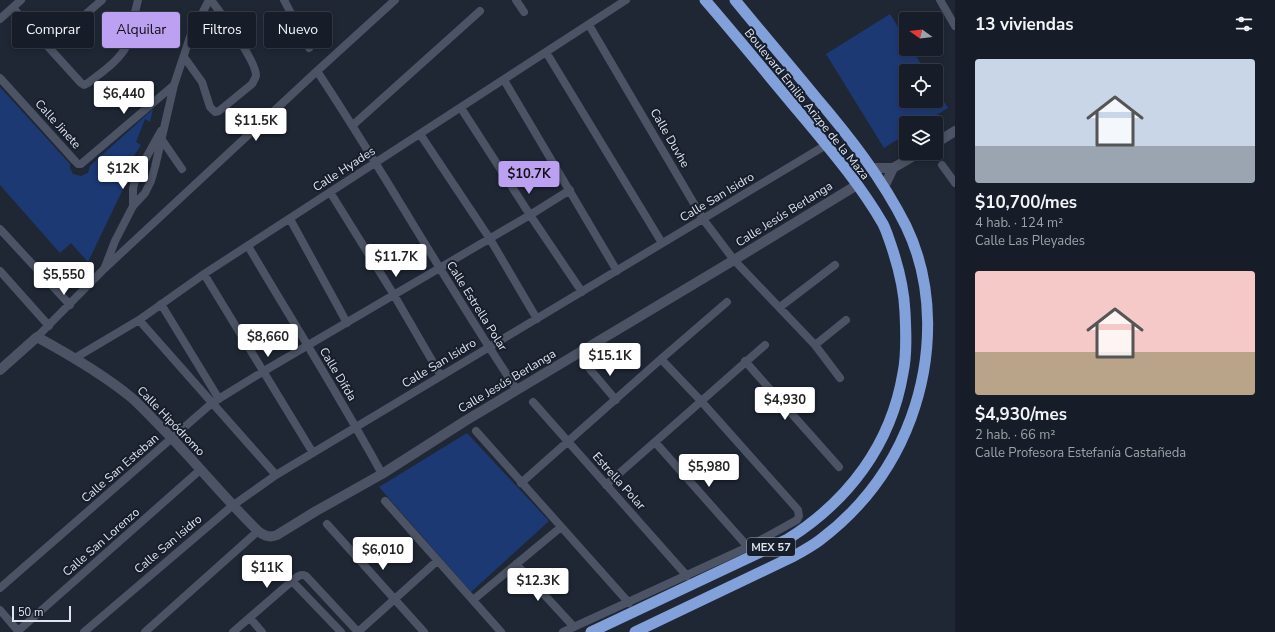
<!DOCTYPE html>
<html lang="es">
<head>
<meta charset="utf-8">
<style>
	:root { --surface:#171d28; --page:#202630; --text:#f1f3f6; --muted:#9ea2a8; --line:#363b45; --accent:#bca0f2 }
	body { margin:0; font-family:"Nunito Sans",sans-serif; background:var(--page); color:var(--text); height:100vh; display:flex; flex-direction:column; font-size:15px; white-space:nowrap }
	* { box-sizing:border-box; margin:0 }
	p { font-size:13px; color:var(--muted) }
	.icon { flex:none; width:22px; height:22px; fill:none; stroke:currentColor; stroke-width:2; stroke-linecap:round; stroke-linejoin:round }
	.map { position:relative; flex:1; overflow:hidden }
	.side { display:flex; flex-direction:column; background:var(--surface); width:320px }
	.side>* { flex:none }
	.top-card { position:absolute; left:12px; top:12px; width:380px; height:36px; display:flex; gap:8px }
	.needle { width:26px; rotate:285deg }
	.controls { position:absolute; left:899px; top:12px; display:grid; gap:8px }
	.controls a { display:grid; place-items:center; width:44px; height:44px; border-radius:4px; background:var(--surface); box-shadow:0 2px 6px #0003,0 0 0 1px var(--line); font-size:20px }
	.scale { position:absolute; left:12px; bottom:10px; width:59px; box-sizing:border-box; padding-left:4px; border:2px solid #dfe5ee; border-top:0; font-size:11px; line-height:14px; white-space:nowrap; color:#dfe5ee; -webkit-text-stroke:3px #161d2b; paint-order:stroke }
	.price { position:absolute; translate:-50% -34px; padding:0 9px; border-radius:4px; background:#fff; color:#222; font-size:13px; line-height:26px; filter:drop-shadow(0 1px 2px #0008) }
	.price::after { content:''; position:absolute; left:50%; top:24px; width:12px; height:9px; margin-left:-6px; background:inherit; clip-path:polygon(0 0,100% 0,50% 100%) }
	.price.active { background:var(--accent); color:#111 }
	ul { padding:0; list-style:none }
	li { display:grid; align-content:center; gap:8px; height:212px; padding:0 20px }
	li span { display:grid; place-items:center; height:124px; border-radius:4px; color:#555 }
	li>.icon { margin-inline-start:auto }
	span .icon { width:72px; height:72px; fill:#fffc; stroke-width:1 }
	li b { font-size:17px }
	h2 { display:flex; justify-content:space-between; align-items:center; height:48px; padding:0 20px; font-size:17px }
	.pill { padding:0 14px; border-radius:4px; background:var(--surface); box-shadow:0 2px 6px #0003,0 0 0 1px var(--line); font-size:14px; line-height:36px }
	.pill.active { background:var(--accent); color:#111 }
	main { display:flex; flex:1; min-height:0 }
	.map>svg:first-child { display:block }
</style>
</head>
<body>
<main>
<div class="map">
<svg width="955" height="632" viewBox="0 0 955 632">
	<rect width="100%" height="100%" fill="#1f2735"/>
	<!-- green -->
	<path fill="#1d3974" d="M890,14l16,26v9h6l13,22h-19v30h30v-12l12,19 -25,15h-17v11l-22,14 -58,-94z
		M0,87l70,77v4l3,6 8,2 7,-3 2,-7 63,-57 -3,13 -5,-3 -9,23 5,3 -13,20 -4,2 -3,7 2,15 -35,73 -17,-19 -11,10 -60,-68z
		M467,433l82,88 -78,71 -92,-105z"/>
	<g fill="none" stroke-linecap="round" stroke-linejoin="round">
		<!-- minor -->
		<path stroke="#4b5364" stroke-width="8" d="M284,0l25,48
			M516,0l8,12
			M940,0l15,26
			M13,8l68,75 3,2 4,-2c14,-11 31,-22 39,-38l11,-45
			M0,19l21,-19
			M589,25l114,194 31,41 81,85 25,33
			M49,46l53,-46
			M546,52l116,191
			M184,57l18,25 8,25 5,5 4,-1 33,-27c1,-2 3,-5 4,-8 1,-14 -35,-63 -45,-76
			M317,71c69,104 130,214 200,319
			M0,78l75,83 3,3h3l93,-79
			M504,80l113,191
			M461,108l69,107 52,77
			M353,125l127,-114
			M420,134l70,105 47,80
			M160,137l22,32
			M942,165l13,18
			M330,192l64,103 47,81
			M133,206v-17l3,-13 25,-45
			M290,219l57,104
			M0,229l70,76
			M248,246c45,76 92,151 134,228
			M105,267l10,-26 18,-35 12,-13 6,-12 4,-14 19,-82 16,-48 19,-37
			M0,271l49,55
			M204,274l109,179
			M161,304l58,95
			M780,307l55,-42
			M139,320l137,155
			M37,337l67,-68 213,-198 78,-71
			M815,345l31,-25
			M75,358l64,-38 65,-46 422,-274
			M745,361l94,106
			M588,367l28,33
			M533,402l154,174
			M476,431l153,172
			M655,442l93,105
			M521,483l140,-124 66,-57
			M606,485l159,-140
			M385,501l116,131
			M327,524l97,108
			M516,564l58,63
			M292,581l49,51
			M0,588l212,-185 52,-32 266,-156 40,-25
			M473,600l88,-73
			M0,610l19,22
			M250,618l12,14
			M18,631l182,-161
			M84,632l148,-126 44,-31 550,-330
			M145,632l113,-101
			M233,632l59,-51c5,-4 8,-8 14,-5l52,56
			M358,632l79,-71
			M563,632l185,-85 49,-27 2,-4 -1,-6 -97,-109 -40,-42"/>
		<!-- tertiary -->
		<path stroke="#4b5364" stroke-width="10" d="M936,143l19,-12
			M872,168h21l26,-15
			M884,187l9,-19
			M0,370l37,-33c33,18 66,37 95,61 10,9 19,19 28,28 34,34 64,72 98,105 6,5 12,7 19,4l39,-24 66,-37 83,-53 269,-161 123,-75"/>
		<!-- trunk -->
		<path stroke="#82a0da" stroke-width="11" d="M591,632l197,-93c60,-38 103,-94 115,-166 4,-19 3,-41 2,-61 -1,-25 -7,-47 -15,-70 -2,-6 -4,-12 -7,-18 -23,-40 -54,-76 -84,-112 -31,-37 -62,-75 -94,-112
			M635,632l159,-76c9,-5 18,-10 26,-16 41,-31 73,-73 91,-122 22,-60 24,-132 -5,-192 -24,-48 -57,-90 -92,-131 -26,-32 -53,-63 -79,-95"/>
	</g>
	<g text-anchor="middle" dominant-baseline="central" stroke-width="4" stroke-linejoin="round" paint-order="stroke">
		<!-- shield labels -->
		<rect fill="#161d2b" stroke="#a3a9b4" stroke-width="1" x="747" y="538" width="48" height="18" rx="3"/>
		<g font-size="11" font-weight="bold" fill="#dfe5ee">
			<text x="771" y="547">MEX 57</text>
		</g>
		<!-- street labels -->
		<g font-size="12" fill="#dfe5ee" stroke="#161d2b">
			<text transform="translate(807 104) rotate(51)">Boulevard Emilio Arizpe de la Maza</text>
			<text transform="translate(58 124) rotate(48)">Calle Jinete</text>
			<text transform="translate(670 138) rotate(60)">Calle Duvhe</text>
			<text transform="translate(344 169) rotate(-33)">Calle Hyades</text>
			<text transform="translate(717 197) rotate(-31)">Calle San Isidro</text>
			<text transform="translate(784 214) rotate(-32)">Calle Jesús Berlanga</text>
			<text transform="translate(477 306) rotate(58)">Calle Estrella Polar</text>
			<text transform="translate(439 363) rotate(-31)">Calle San Isidro</text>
			<text transform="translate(338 374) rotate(59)">Calle Difda</text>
			<text transform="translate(507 381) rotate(-31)">Calle Jesús Berlanga</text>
			<text transform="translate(171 421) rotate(46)">Calle Hipódromo</text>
			<text transform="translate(120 468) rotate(-41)">Calle San Esteban</text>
			<text transform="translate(619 481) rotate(48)">Estrella Polar</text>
			<text transform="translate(101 542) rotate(-41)">Calle San Lorenzo</text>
			<text transform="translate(168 544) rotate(-40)">Calle San Isidro</text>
		</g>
	</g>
</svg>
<div class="controls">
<a><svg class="needle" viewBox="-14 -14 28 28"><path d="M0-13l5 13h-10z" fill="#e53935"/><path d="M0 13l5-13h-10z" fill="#9ea2a8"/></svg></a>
<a><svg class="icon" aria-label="locate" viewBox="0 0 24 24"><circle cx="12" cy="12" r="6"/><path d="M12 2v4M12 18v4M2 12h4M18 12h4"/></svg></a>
<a><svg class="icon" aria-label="layers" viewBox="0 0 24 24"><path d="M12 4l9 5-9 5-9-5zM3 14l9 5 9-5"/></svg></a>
</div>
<div class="scale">50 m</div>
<b class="price" style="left:124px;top:115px">$6,440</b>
<b class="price" style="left:256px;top:142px">$11.5K</b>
<b class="price" style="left:123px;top:190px">$12K</b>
<b class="price active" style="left:529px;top:195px">$10.7K</b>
<b class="price" style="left:396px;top:278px">$11.7K</b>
<b class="price" style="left:64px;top:296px">$5,550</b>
<b class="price" style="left:268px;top:358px">$8,660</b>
<b class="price" style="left:610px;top:377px">$15.1K</b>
<b class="price" style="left:785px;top:421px">$4,930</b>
<b class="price" style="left:709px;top:488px">$5,980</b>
<b class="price" style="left:383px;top:571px">$6,010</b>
<b class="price" style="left:267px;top:589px">$11K</b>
<b class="price" style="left:538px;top:602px">$12.3K</b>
<div class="top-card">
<a class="pill">Comprar</a>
<a class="pill active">Alquilar</a>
<a class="pill">Filtros</a>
<a class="pill">Nuevo</a>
</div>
</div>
<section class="side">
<h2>13 viviendas<svg class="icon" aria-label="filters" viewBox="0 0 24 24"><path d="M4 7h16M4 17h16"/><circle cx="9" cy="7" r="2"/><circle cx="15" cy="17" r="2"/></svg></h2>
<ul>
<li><span style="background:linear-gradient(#c9d6e8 70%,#9aa5b1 0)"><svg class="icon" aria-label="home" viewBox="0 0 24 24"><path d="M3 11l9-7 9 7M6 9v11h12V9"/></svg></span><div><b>$10,700/mes</b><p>4 hab. · 124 m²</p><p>Calle Las Pleyades</p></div></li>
<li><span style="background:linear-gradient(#f6c9c9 65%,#b9a48a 0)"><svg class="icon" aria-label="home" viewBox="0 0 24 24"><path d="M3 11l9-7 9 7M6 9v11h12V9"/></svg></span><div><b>$4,930/mes</b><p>2 hab. · 66 m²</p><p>Calle Profesora Estefanía Castañeda</p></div></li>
</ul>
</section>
</main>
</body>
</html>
